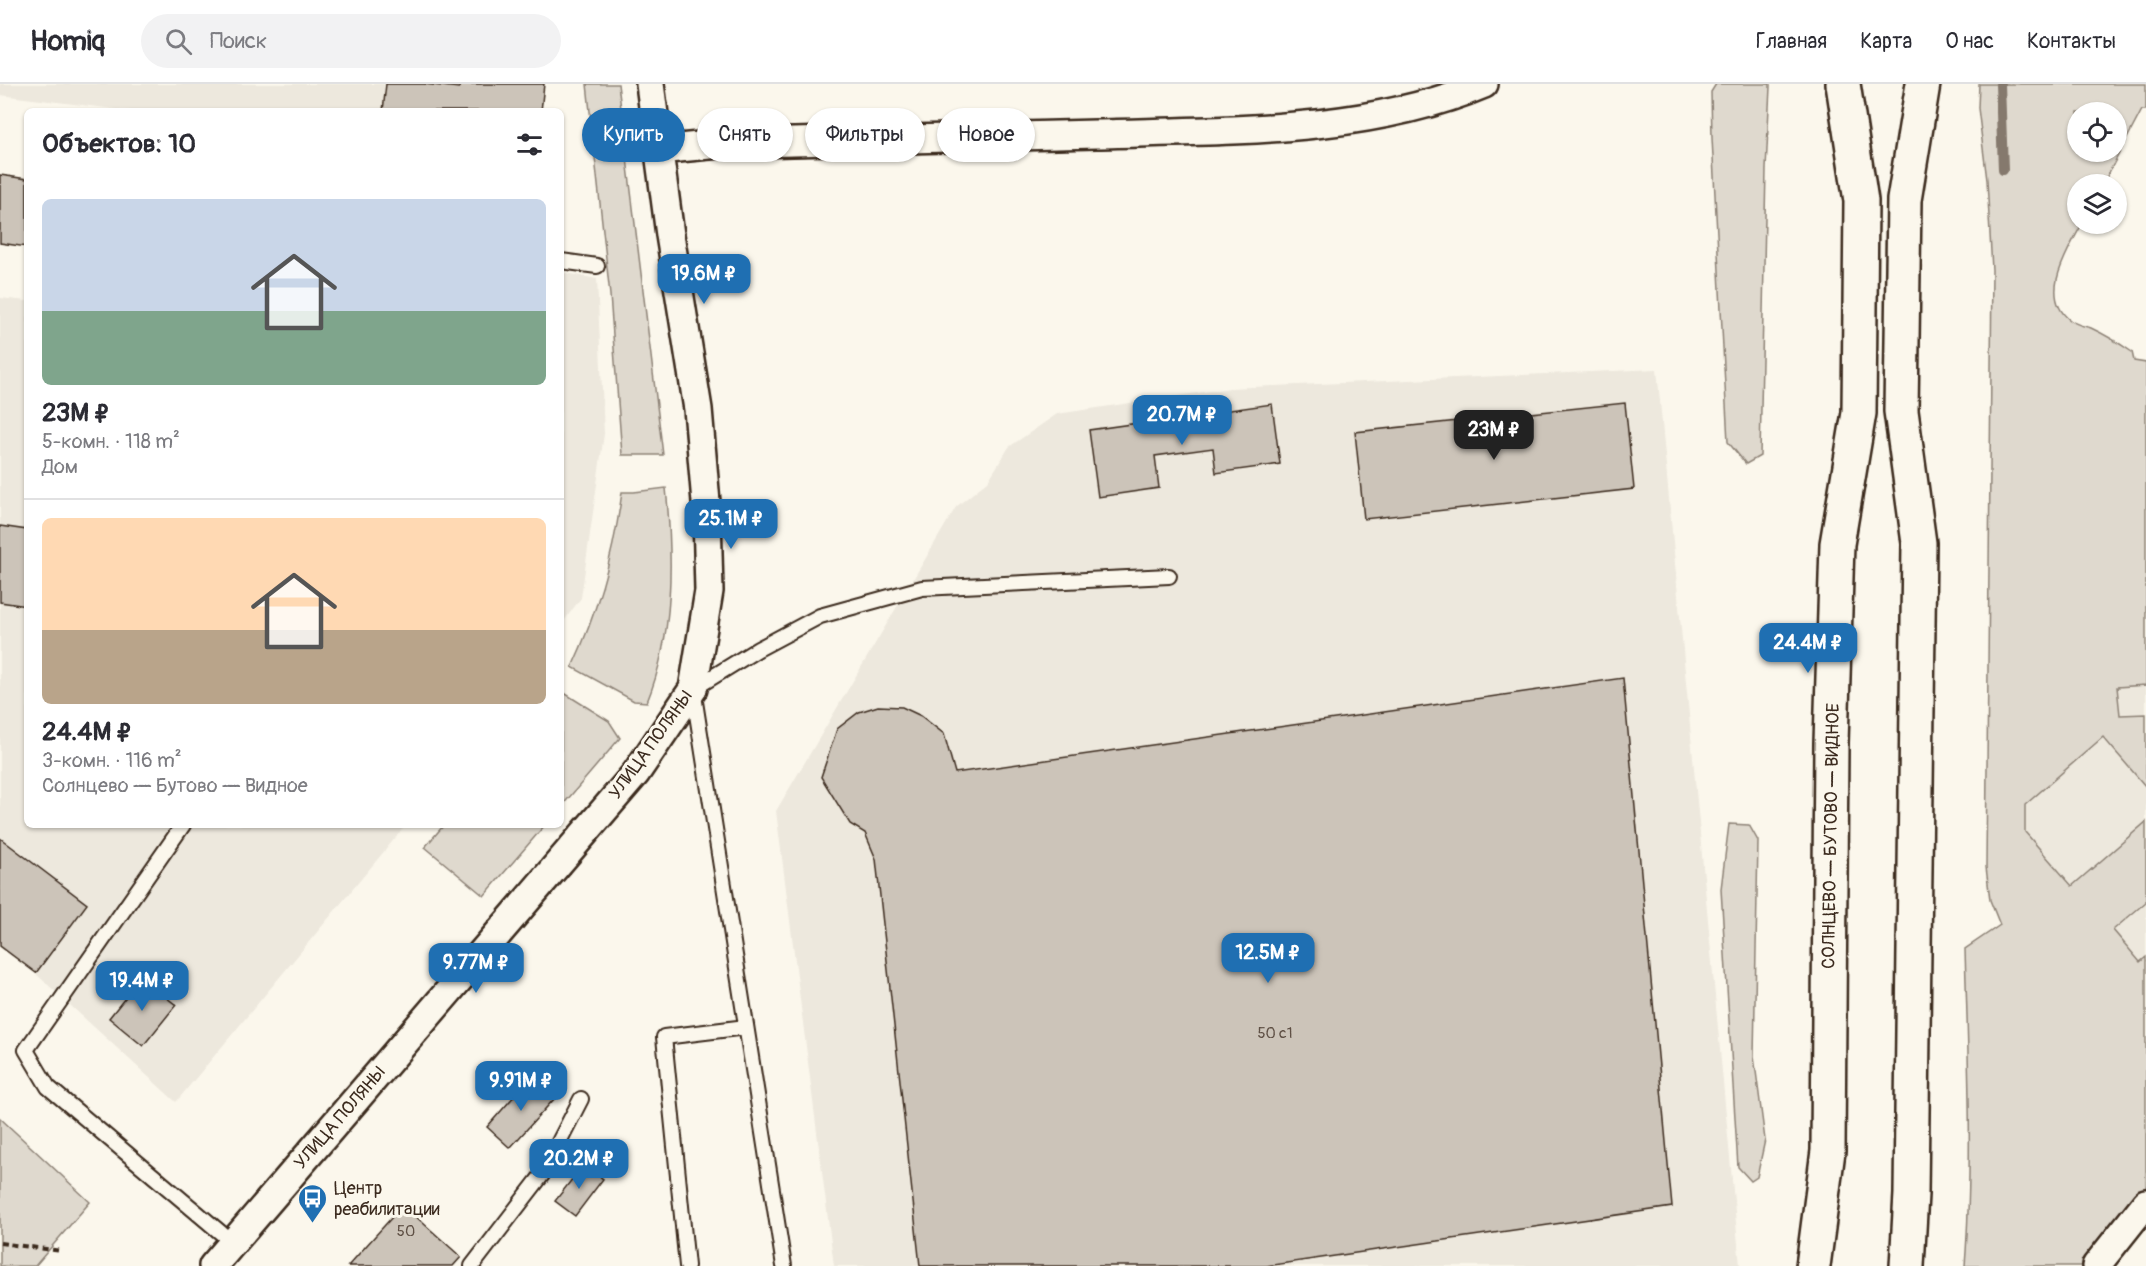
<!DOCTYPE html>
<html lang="ru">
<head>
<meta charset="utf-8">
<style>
	:root { --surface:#fff; --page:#f2f2f3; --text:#2b2b33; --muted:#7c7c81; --line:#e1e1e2; --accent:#1f6fb2 }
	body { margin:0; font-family:Pangolin,sans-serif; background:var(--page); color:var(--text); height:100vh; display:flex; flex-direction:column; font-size:22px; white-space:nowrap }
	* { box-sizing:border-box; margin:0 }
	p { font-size:20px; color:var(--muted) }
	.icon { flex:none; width:33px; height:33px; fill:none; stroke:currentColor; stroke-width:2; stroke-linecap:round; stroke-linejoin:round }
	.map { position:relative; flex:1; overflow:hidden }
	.panel { position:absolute; left:24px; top:24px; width:540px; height:720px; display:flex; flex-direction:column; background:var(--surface); border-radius:9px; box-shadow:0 2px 4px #0004 }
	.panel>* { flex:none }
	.guide { position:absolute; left:582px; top:24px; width:570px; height:54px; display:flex; gap:12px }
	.controls { position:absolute; left:2067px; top:18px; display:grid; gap:12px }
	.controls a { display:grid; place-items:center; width:60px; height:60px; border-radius:50%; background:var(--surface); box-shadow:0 2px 4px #0004; font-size:30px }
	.price { position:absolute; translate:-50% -51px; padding:0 14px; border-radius:12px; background:var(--accent); color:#fff; font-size:20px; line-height:39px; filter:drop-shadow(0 2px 3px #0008) }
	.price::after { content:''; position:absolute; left:50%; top:36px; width:18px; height:14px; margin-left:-9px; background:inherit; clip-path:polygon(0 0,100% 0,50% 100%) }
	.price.current { background:#222; color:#fff }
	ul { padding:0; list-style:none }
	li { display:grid; align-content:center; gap:12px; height:318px; padding:0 18px }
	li+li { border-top:2px solid var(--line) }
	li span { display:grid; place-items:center; height:186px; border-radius:9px; color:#555 }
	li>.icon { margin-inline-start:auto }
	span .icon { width:108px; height:108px; fill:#fffc; stroke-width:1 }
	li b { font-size:26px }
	h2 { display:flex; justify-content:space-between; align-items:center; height:72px; padding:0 18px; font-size:26px }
	.chip { padding:0 21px; border-radius:27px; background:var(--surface); box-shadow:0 2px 4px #0004; font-size:21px; line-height:54px }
	.chip.current { background:var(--accent); color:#fff }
	header { display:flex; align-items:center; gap:36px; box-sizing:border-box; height:84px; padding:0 30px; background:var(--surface); border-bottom:2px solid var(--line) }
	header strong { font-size:28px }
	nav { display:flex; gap:33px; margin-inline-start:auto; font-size:21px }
	.search { width:420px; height:54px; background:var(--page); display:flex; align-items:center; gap:15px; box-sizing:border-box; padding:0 21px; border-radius:33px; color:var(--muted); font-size:22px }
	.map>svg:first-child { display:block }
</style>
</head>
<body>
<header>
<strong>Homiq</strong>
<div class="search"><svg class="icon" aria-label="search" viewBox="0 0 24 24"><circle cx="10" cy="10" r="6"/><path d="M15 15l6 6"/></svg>Поиск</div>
<nav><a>Главная</a><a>Карта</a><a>О нас</a><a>Контакты</a></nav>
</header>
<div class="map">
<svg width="2146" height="1182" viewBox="0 0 2146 1182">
	<rect width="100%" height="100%" fill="#fbf7ec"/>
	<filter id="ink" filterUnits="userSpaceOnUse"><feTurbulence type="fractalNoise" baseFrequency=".0167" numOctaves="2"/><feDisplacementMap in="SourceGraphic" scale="12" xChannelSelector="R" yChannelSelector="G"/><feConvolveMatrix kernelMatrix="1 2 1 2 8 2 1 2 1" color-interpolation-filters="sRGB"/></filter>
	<g filter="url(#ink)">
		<!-- built -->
		<path fill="#ede8dd" d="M0,0h544l-3,27h-410l-131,-16z
			M561,188l36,7 7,155 -23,164 -20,27z
			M0,214l27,3v524h379l-230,277 -141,-129 -35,-27z
			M1657,285l83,897h-906l-58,-455 180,-304 32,-26 21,-34 48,-33 173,-26z
			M2146,601v29l-26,2 -3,-29z
			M2103,653l43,50v35l-74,64 -47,-54v-27z
			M2146,818v55l-6,5 -27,-32z"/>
		<!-- green -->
		<path fill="#dfd9ce" stroke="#8d8276" stroke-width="1.5" fill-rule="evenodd" d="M587,0h31l45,371h-41l-12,-160z
			M1716,0h54v3l-4,82 -6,287 -14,8 -18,-22 -16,-304 -1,-46z
			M1979,0h167v26h-4l-39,74h-25v40h4c-14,27 -44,71 -12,96 6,5 15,6 21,8 15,7 28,15 41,24l2,9 12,2v322l-29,2 3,28 26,-1v73l-43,-50 -78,68v27l47,54 74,-64v80l-33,28 27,32 6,-5v230l-65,79h-116c8,-105 3,-211 0,-317l35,-24 -10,-25 -4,-33 6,-597 -5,-90 -9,-72zM2078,28h38v40h-38z
			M666,404c7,70 8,148 -19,214l-13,-1 -62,-34c26,-56 42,-114 50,-175h12z
			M561,607l48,30 11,17 -59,69z
			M1729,740l20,1 9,16 -4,215 11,84 -8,37 -6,4 -13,-14 -17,-278z
			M444,741h101l-61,71 -59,-49z
			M0,1034l90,84 -55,64h-35z"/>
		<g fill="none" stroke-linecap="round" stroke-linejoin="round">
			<!-- stream -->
			<path stroke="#85796d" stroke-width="10" d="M2000,0l3,86"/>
		</g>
		<!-- building -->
		<path fill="#ccc4b9" stroke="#3b2a1e" stroke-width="1.5" d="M386,0h38l35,4 1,-4h84l-3,27h-158z
			M0,91l27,4v68l-27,-4z
			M1625,319l9,86 -270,30 -9,-87z
			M1272,320l8,60 -64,9 -3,-25 -58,8 4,32 -61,9 -9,-67z
			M0,442l27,4v76l-27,-4z
			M1623,594l49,529 -406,59h-346l-44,-407 -11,-26 -15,-9 -29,-47 16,-48 22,-17 19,-6 24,1 19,9 23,18 11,39z
			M0,754l87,66 -51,69 -36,-27z
			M141,894l35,27 -33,41 -34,-28z
			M531,993l24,21 -45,50 -23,-21z
			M584,1080l19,15 -28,37 -20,-15z
			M403,1121l58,52 -8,9h-105z"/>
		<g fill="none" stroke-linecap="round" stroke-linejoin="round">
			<defs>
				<path id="lane" d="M561,177l36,5
					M183,741l-157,225 22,37 185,156
					M472,1182l70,-91 39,-76
					M687,1182l-23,-229 82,-10
					M784,1182l-91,-577 65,-40 62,-33 102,-28 247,-12"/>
				<path id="street" d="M658,66l62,-6c126,-3 251,-7 376,-10 127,-4 270,0 388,-50
					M213,1182l423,-493 57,-84 16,-98 -2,-77 -9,-105 -28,-174 -20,-151
					M2096,1182l50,-63"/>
				<path id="secondary" d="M1813,1182l15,-115 3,-408 6,-199 22,-131 2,-212 -18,-117
					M1907,1182l4,-72 8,-651 -18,-132 3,-211 19,-116"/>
			</defs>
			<!-- lane casing -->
			<use href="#lane" stroke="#3b2a1e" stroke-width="18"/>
			<!-- street casing -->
			<use href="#street" stroke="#3b2a1e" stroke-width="32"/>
			<!-- secondary casing -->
			<use href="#secondary" stroke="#3b2a1e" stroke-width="38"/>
			<!-- path -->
			<path stroke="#3b2a1e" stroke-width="4" stroke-dasharray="6 4.5" stroke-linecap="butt" d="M0,1159l61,8"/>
			<!-- lane -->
			<use href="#lane" stroke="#fbf7ec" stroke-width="14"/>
			<!-- street -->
			<use href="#street" stroke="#fbf7ec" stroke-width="27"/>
			<!-- secondary -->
			<use href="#secondary" stroke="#fbf7ec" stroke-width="33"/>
		</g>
	</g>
	<!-- icons -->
	<defs>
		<symbol id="bus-pin" viewBox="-11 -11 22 30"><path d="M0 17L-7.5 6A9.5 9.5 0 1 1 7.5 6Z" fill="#1f6fb2" stroke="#fbf7ec"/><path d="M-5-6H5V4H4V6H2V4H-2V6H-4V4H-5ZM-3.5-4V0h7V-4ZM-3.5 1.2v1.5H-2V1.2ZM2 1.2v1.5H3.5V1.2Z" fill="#fff"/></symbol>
	</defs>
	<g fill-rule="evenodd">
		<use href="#bus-pin" x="296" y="1098" width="33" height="45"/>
	</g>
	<g text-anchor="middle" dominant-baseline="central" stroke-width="6" stroke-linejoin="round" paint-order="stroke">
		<!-- number labels -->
		<g font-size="15" fill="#5f5045">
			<text x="1275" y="949">50 с1</text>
			<text x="406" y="1147">50</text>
		</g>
		<!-- street labels -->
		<g font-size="18" fill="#3b2a1e" stroke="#fbf7ec">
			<text transform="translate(651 661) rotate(-54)">УЛИЦА ПОЛЯНЫ</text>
			<text transform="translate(1831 752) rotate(-89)">СОЛНЦЕВО — БУТОВО — ВИДНОЕ</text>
			<text transform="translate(340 1034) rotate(-49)">УЛИЦА ПОЛЯНЫ</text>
		</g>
		<!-- poi labels -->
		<g font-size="18" fill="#3b2a1e" stroke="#fbf7ec" text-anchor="start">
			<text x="334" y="1104">Центр<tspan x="334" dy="21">реабилитации</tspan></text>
		</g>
	</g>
</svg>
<div class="controls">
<a><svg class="icon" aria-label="locate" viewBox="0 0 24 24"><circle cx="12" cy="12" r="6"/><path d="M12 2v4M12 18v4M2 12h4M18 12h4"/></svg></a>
<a><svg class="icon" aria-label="layers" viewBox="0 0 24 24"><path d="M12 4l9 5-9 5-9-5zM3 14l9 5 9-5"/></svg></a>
</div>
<b class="price" style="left:704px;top:221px">19.6M ₽</b>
<b class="price" style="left:1182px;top:362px">20.7M ₽</b>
<b class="price current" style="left:1494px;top:377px">23M ₽</b>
<b class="price" style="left:731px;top:466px">25.1M ₽</b>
<b class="price" style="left:1808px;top:590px">24.4M ₽</b>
<b class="price" style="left:1268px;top:900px">12.5M ₽</b>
<b class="price" style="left:476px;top:910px">9.77M ₽</b>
<b class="price" style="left:142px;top:928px">19.4M ₽</b>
<b class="price" style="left:521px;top:1028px">9.91M ₽</b>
<b class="price" style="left:579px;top:1106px">20.2M ₽</b>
<div class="guide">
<a class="chip current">Купить</a>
<a class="chip">Снять</a>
<a class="chip">Фильтры</a>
<a class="chip">Новое</a>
</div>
<section class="panel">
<h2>Объектов: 10<svg class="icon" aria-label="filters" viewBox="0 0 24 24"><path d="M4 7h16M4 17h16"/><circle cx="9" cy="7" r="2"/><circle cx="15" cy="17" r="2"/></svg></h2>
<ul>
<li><span style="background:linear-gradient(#c9d6e8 60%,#7fa58c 0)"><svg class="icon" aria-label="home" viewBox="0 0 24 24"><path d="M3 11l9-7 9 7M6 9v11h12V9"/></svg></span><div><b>23M ₽</b><p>5-комн. · 118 m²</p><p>Дом</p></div></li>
<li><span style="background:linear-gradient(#ffd9b3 60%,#b9a48a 0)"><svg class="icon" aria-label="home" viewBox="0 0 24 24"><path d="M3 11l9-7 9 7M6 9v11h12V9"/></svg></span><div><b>24.4M ₽</b><p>3-комн. · 116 m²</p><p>Солнцево — Бутово — Видное</p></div></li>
</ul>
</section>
</div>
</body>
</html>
